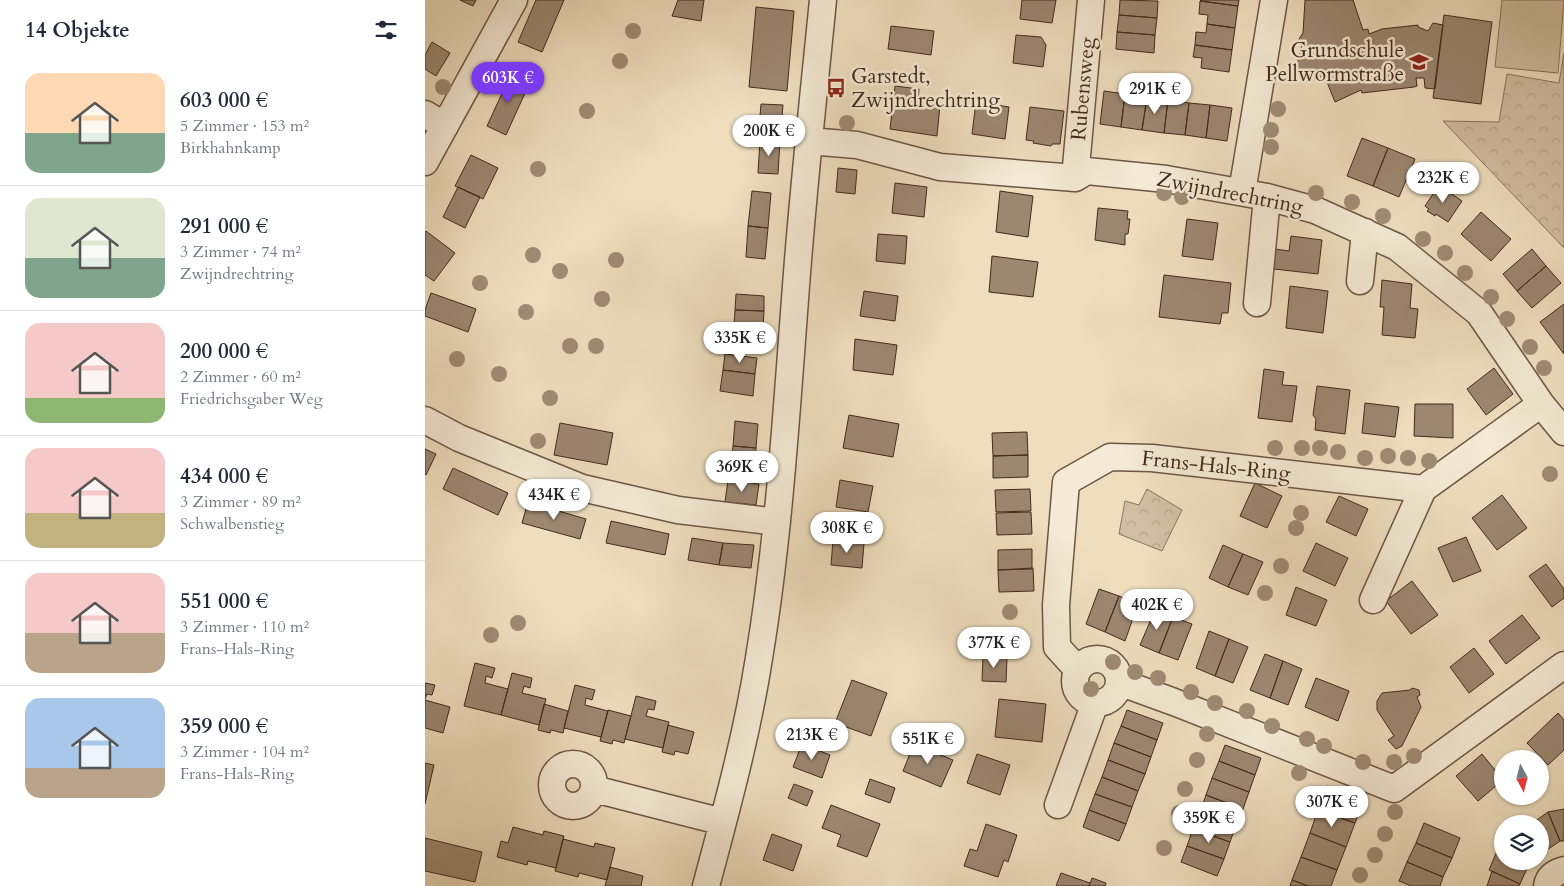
<!DOCTYPE html>
<html lang="de">
<head>
<meta charset="utf-8">
<style>
	:root { --surface:#fff; --page:#f6f6f7; --text:#1f2937; --muted:#747a83; --line:#e0e1e3; --accent:#7c3aed }
	body { margin:0; font-family:Cardo,serif; background:var(--page); color:var(--text); height:100vh; display:flex; flex-direction:column; font-size:19px; white-space:nowrap }
	* { box-sizing:border-box; margin:0 }
	p { font-size:16px; color:var(--muted) }
	.icon { flex:none; width:28px; height:28px; fill:none; stroke:currentColor; stroke-width:2; stroke-linecap:round; stroke-linejoin:round }
	.map { position:relative; flex:1; overflow:hidden }
	.drawer { display:flex; flex-direction:column; background:var(--surface); width:425px }
	.drawer>* { flex:none }
	.needle { width:32px; rotate:173deg }
	.tools { position:absolute; left:1069px; top:750px; display:grid; gap:10px }
	.tools a { display:grid; place-items:center; width:55px; height:55px; border-radius:50%; background:var(--surface); box-shadow:0 1px 4px #0004; font-size:25px }
	.price { position:absolute; translate:-50% -42px; padding:0 11px; border-radius:18px; background:#fff; color:#222; font-size:16px; line-height:32px; filter:drop-shadow(0 1px 2px #0008) }
	.price::after { content:''; position:absolute; left:50%; top:30px; width:15px; height:11px; margin-left:-8px; background:inherit; clip-path:polygon(0 0,100% 0,50% 100%) }
	.price.current { background:var(--accent); color:#fff }
	ul { padding:0; list-style:none }
	li { display:flex; align-items:center; gap:15px; height:125px; padding:0 25px }
	li+li { border-top:1px solid var(--line) }
	li span { display:grid; place-items:center; flex:none; width:140px; height:100px; border-radius:15px; color:#555 }
	li>.icon { margin-inline-start:auto }
	span .icon { width:60px; height:60px; fill:#fffc; stroke-width:1 }
	li b { font-size:21px }
	h2 { display:flex; justify-content:space-between; align-items:center; height:60px; padding:0 25px; font-size:21px }
	main { display:flex; flex:1; min-height:0 }
	.map>svg:first-child { display:block }
</style>
</head>
<body>
<main>
<section class="drawer">
<h2>14 Objekte<svg class="icon" aria-label="filters" viewBox="0 0 24 24"><path d="M4 7h16M4 17h16"/><circle cx="9" cy="7" r="2"/><circle cx="15" cy="17" r="2"/></svg></h2>
<ul>
<li><span style="background:linear-gradient(#ffd9b3 60%,#7fa58c 0)"><svg class="icon" aria-label="home" viewBox="0 0 24 24"><path d="M3 11l9-7 9 7M6 9v11h12V9"/></svg></span><div><b>603 000 €</b><p>5 Zimmer · 153 m²</p><p>Birkhahnkamp</p></div></li>
<li><span style="background:linear-gradient(#dfe7d0 60%,#7fa58c 0)"><svg class="icon" aria-label="home" viewBox="0 0 24 24"><path d="M3 11l9-7 9 7M6 9v11h12V9"/></svg></span><div><b>291 000 €</b><p>3 Zimmer · 74 m²</p><p>Zwijndrechtring</p></div></li>
<li><span style="background:linear-gradient(#f6c9c9 75%,#8fb573 0)"><svg class="icon" aria-label="home" viewBox="0 0 24 24"><path d="M3 11l9-7 9 7M6 9v11h12V9"/></svg></span><div><b>200 000 €</b><p>2 Zimmer · 60 m²</p><p>Friedrichsgaber Weg</p></div></li>
<li><span style="background:linear-gradient(#f6c9c9 65%,#c2b280 0)"><svg class="icon" aria-label="home" viewBox="0 0 24 24"><path d="M3 11l9-7 9 7M6 9v11h12V9"/></svg></span><div><b>434 000 €</b><p>3 Zimmer · 89 m²</p><p>Schwalbenstieg</p></div></li>
<li><span style="background:linear-gradient(#f6c9c9 60%,#b9a48a 0)"><svg class="icon" aria-label="home" viewBox="0 0 24 24"><path d="M3 11l9-7 9 7M6 9v11h12V9"/></svg></span><div><b>551 000 €</b><p>3 Zimmer · 110 m²</p><p>Frans-Hals-Ring</p></div></li>
<li><span style="background:linear-gradient(#a9c7e8 70%,#b9a48a 0)"><svg class="icon" aria-label="home" viewBox="0 0 24 24"><path d="M3 11l9-7 9 7M6 9v11h12V9"/></svg></span><div><b>359 000 €</b><p>3 Zimmer · 104 m²</p><p>Frans-Hals-Ring</p></div></li>
</ul>
</section>
<div class="map">
<svg width="1139" height="886" viewBox="0 0 1139 886">
	<defs>
		<pattern id="park-crowns" width="20" height="18" patternUnits="userSpaceOnUse" patternTransform="scale(1.25)"><rect width="20" height="18" fill="#d1bfa3"/><path d="M2 6a3 3 0 1 1 6 0M12 15a3 3 0 1 1 6 0" fill="none" stroke="#b5a48c"/></pattern>
	</defs>
	<rect width="100%" height="100%" fill="#eedebe"/>
	<filter id="stains"><feTurbulence type="fractalNoise" baseFrequency=".004" numOctaves="4"/><feColorMatrix values="0 0 0 0 .2 0 0 0 0 .09 0 0 0 0 .02 0 0 0 .5 -.17"/></filter>
	<radialGradient id="worn" r=".72"><stop offset=".6" stop-color="#630" stop-opacity="0"/><stop offset="1" stop-color="#630" stop-opacity=".3"/></radialGradient>
	<!-- park -->
	<path fill="url(#park-crowns)" stroke="#8a7460" d="M1139,53v195l-121,-127 56,1 8,-48 52,9z
		M722,489l35,21 -20,41 -43,-17 6,-33 14,4z"/>
	<!-- pitch -->
	<path fill="#d1bfa3" stroke="#8a7460" d="M1077,0h62l-6,73 -63,-6z"/>
	<!-- building -->
	<path fill="#9c8771" stroke="#43291d" d="M35,0h16l-3,6z
		M111,0h28l-22,52 -24,-10z
		M253,0h26l-3,21 -29,-5z
		M597,0h34l-4,23 -32,-4z
		M695,0l38,1 -1,17 -38,-3z
		M776,0h38l-1,6 -38,-5z
		M880,0h48l10,30 5,-1 1,5 13,-5 36,-4v2l10,4 5,-8 10,2 -8,64 -10,-1 -1,-10h-8l1,8 -3,1 -52,6 -1,-3 -26,12 -8,-20 -6,-3 -5,-5 -21,-2 7,-27 -3,-6 4,-6z
		M775,1l38,5 -3,22 -28,-4 1,-9 -9,-1z
		M331,7l38,4 -7,80 -38,-4z
		M694,15l38,3 -2,17 -38,-3z
		M1019,15l48,7 -11,82 -48,-6z
		M782,24l28,4 -3,22 -37,-5 1,-13 10,1z
		M466,26l43,5 -3,24 -43,-6z
		M692,32l38,3 -1,18 -38,-4z
		M591,35l25,2 5,8 -3,22 -30,-4z
		M7,42l18,11 -14,23 -11,-7v-14z
		M770,45l37,5 -3,22 -28,-4 1,-10 -9,-1z
		M86,74l19,8 -24,53 -19,-9z
		M470,86l24,3 -1,13 22,3 -3,31 -47,-7z
		M679,91l21,3 -4,33 -21,-3z
		M700,94l22,3 -5,33 -21,-3z
		M722,97l21,3 -4,33 -22,-3z
		M743,100l21,3 -4,32 -21,-2z
		M551,102l33,5 -4,32 -33,-5z
		M764,103l21,2 -4,33 -21,-3z
		M336,104l22,1 -3,36 -22,-1z
		M785,105l22,3 -5,33 -21,-3z
		M605,107l34,4 -4,33h-8l-1,2 -18,-3 1,-2 -8,-1z
		M937,138l26,10 -15,38 -26,-10z
		M335,140l20,1 -2,33 -20,-1z
		M963,148l27,11 -16,38 -26,-11z
		M46,155l27,13 -15,31 -28,-13z
		M413,168l19,2 -2,24 -19,-2z
		M470,183l32,4 -3,30 -32,-4z
		M1014,185l23,16 -14,21 -12,-8 -1,2 -8,-5 2,-2 -4,-3z
		M33,187l22,10 -15,31 -22,-11z
		M327,191l19,2 -3,35 -20,-2z
		M575,191l33,5 -5,41 -32,-5z
		M673,208l30,3 -1,8h3l-2,15h-3v11l-30,-5z
		M1056,212l30,27 -20,22 -30,-27z
		M762,219l31,4 -5,37 -31,-4z
		M323,226l20,2 -3,31 -19,-2z
		M1,231l29,22 -21,28 -9,-6v-42z
		M453,234l29,2 -2,28 -29,-3z
		M866,236l31,4 -4,34 -44,-5 1,-20 14,2z
		M1107,249l14,17 -29,25 -14,-17z
		M567,256l46,6 -5,35 -44,-5z
		M1121,266l15,17 -29,25 -15,-17z
		M739,275l67,8 -3,30h-6l-2,11 -61,-7z
		M957,280l30,4 -2,24 8,1 -3,29 -33,-3 2,-28h-4z
		M865,286l38,5 -5,42 -37,-5z
		M439,291l34,5 -3,25 -35,-5z
		M6,293l45,16 -8,23 -43,-16v-6z
		M311,294l28,2v15l-29,-1z
		M1139,304v50l-24,-32z
		M310,310l29,1 -1,15 -29,-1z
		M430,339l42,6 -4,30 -40,-5z
		M300,354l32,4 -2,16 -32,-4z
		M1069,368l19,26 -27,21 -19,-26z
		M839,369l20,3 -2,13 15,1 -5,36 -34,-4z
		M298,370l32,4 -2,22 -33,-5z
		M892,386l33,4 -5,44 -30,-4 1,-11 -3,-4z
		M940,403l34,4 -4,30 -33,-4z
		M990,404h38v34l-39,-2z
		M424,415l50,9 -6,33 -50,-9z
		M310,421l23,3 -2,24 -23,-2z
		M135,423l53,10 -6,32 -53,-10z
		M602,432l1,23 -35,1 -1,-23z
		M308,446l23,2 -2,23 -23,-2z
		M0,449l11,5 -10,21 -1,-1z
		M603,455v22l-35,1v-22z
		M28,468l55,25 -10,22 -55,-26z
		M303,480l31,4 -3,21 -31,-3z
		M415,480l33,6 -5,26 -32,-5z
		M830,483l27,13 -15,32 -27,-12z
		M605,489l1,22 -35,1 -1,-22z
		M1077,495l25,33 -30,22 -25,-32z
		M914,496l29,13 -12,27 -30,-14z
		M103,502l58,17 -6,20 -58,-16z
		M606,512l1,22 -35,1 -1,-22z
		M186,521l58,13 -4,21 -59,-12z
		M1041,537l15,34 -28,11 -15,-34z
		M267,538l31,5 -4,22 -31,-5z
		M408,540l31,3 -2,25 -31,-3z
		M298,543l31,2 -3,23 -32,-3z
		M891,543l32,15 -13,28 -32,-15z
		M798,545l20,9 -15,33 -19,-9z
		M607,549v20l-34,1v-20z
		M818,554l20,8 -15,33 -20,-8z
		M1121,564l18,25v9l-12,9 -23,-31z
		M608,568l1,23 -35,1 -1,-22z
		M987,581l26,34 -27,19 -25,-33z
		M871,587l31,13 -11,26 -30,-11z
		M674,589l20,7 -14,36 -19,-8z
		M694,596l19,8 -13,37 -20,-9z
		M730,610l18,7 -14,36 -19,-8z
		M1097,615l18,23 -34,26 -17,-23z
		M748,617l19,7 -14,36 -19,-7z
		M784,631l20,8 -14,37 -19,-8z
		M804,639l19,8 -15,36 -18,-7z
		M1049,648l20,26 -25,19 -19,-26z
		M840,654l18,7 -13,37 -20,-8z
		M558,656l24,2 -1,24 -24,-1z
		M858,661l19,8 -14,36 -18,-7z
		M50,663l20,5 -3,10 -6,-2 -1,7 23,6 -7,26 -37,-9z
		M87,673l20,5 -2,10 -6,-2 -2,7 24,6 -7,26 -38,-10z
		M891,678l33,13 -11,30 -33,-14z
		M427,680l35,13 -16,43 -36,-13z
		M0,683l10,2 -3,10 -5,-1 -2,5z
		M150,685l20,5 -3,10 -6,-2 -1,7 23,6 -7,26 -37,-9z
		M987,688l7,2 1,5 -3,2 4,10 -19,39 -6,3 -8,-9 6,-4 -17,-26v-9l5,-8 28,-3z
		M211,696l20,5 -2,9 -6,-1 -2,7 23,6 -6,26 -38,-9z
		M574,699l47,5 -4,38 -47,-5z
		M0,700l25,7 -7,26 -18,-5z
		M119,704l24,7 -5,22 -12,-3 -1,3 -12,-3z
		M183,710l23,6 -7,27 -11,-3 -1,4 -12,-3z
		M702,710l36,13 -6,17 -36,-14z
		M1133,713l6,7v30l-16,15 -21,-22z
		M243,725l26,7 -6,22 -13,-3 -1,4 -12,-3z
		M696,726l36,14 -6,17 -37,-14z
		M689,743l37,14 -6,17 -37,-14z
		M377,744l28,11 -8,23 -29,-11z
		M489,744l39,16 -12,27 -38,-16z
		M800,745l36,13 -6,17 -36,-14z
		M552,754l33,11 -10,30 -33,-12z
		M1057,754l21,26 -25,21 -22,-25z
		M683,760l37,14 -7,17 -36,-14z
		M794,761l36,14 -6,17 -37,-14z
		M0,763l9,2 -9,39z
		M677,777l36,14 -6,16 -37,-13z
		M787,778l37,14 -6,17 -37,-14z
		M445,779l25,9 -5,15 -25,-9z
		M369,784l19,7 -6,15 -19,-8z
		M902,786l37,14 -9,23 -37,-13z
		M670,794l37,13 -6,17 -37,-14z
		M781,795l37,14 -7,16 -36,-13z
		M406,805l49,19 -13,33 -30,-11 4,-11 -19,-7z
		M1139,809v32h-4l-12,-29z
		M664,810l37,14 -7,17 -36,-14z
		M893,810l37,13 -9,24 -36,-14z
		M775,812l36,13 -6,17 -37,-13z
		M1123,812l12,29 -16,11 -4,-4v-24h-9z
		M999,823l36,15 -8,20 -36,-15z
		M561,824l31,11 -9,27 -4,-2 -6,17 -34,-11 6,-17 7,2z
		M88,827l30,8 1,-4 20,5 -8,32 -28,-7 -1,4 -30,-8 4,-16 7,2z
		M768,829l37,13 -6,17 -37,-13z
		M885,833l36,14 -9,23 -36,-13z
		M347,834l30,11 -9,26 -30,-11z
		M0,838l57,14 -7,30 -50,-11z
		M138,839l31,8 1,-4 20,5 -8,32 -28,-7 -1,4 -23,-6z
		M991,843l36,15 -9,19 -36,-15z
		M762,846l37,13 -7,17 -36,-14z
		M1072,851l6,2v8h19l7,3 -9,20 -31,-14z
		M876,857l36,13 -6,16h-23l-16,-6z
		M982,862l36,15 -3,9h-29l-12,-5z
		M185,867l33,9 -2,10h-36z
		M1067,871l28,13 -1,2h-32z
		M636,873l29,10 -1,3h-33z
		M667,878l14,5 -1,3h-16z
		M867,880l16,6h-18z"/>
	<g fill="none" stroke-linecap="round" stroke-linejoin="round">
		<defs>
			<path id="minor" d="M0,114l20,12
				M384,141l48,4 83,22 135,11 12,-7 79,8 101,18 48,13 82,37 82,66 62,91 23,28
				M0,162l89,-162
				M650,178l16,-178
				M817,192l32,-192
				M935,281l5,-49
				M832,303l10,-106
				M0,420l34,18 123,50 96,22 99,12
				M948,600l50,-111
				M650 681a22 22 0 1 1 44 0a22 22 0 1 1-44 0Z
				M653,670l-21,-23 -1,-42 10,-123 44,-25 42,1 271,31 118,-85
				M694,682l55,20 220,87 170,-124
				M127 785a21 21 0 1 1 42 0a21 21 0 1 1-42 0Z
				M169,789l129,33
				M633,805l37,-102
				M281,886c20,-75 41,-151 53,-228 21,-127 28,-256 38,-385 7,-91 17,-182 26,-273
				M1122,886c1,-9 9,-14 17,-16"/>
		</defs>
		<!-- minor casing -->
		<use href="#minor" stroke="#6e5645" stroke-width="29"/>
		<!-- minor -->
		<use href="#minor" stroke="#f4ead5" stroke-width="26"/>
	</g>
	<!-- trees -->
	<g fill="#9f8b74">
		<circle cx="208" cy="31" r="8"/>
		<circle cx="195" cy="61" r="8"/>
		<circle cx="18" cy="87" r="8"/>
		<circle cx="853" cy="109" r="8"/>
		<circle cx="162" cy="111" r="8"/>
		<circle cx="422" cy="123" r="8"/>
		<circle cx="846" cy="130" r="8"/>
		<circle cx="846" cy="147" r="8"/>
		<circle cx="113" cy="169" r="8"/>
		<circle cx="739" cy="193" r="8"/>
		<circle cx="891" cy="193" r="8"/>
		<circle cx="757" cy="197" r="8"/>
		<circle cx="927" cy="202" r="8"/>
		<circle cx="958" cy="216" r="8"/>
		<circle cx="998" cy="239" r="8"/>
		<circle cx="1020" cy="253" r="8"/>
		<circle cx="108" cy="255" r="8"/>
		<circle cx="191" cy="260" r="8"/>
		<circle cx="135" cy="271" r="8"/>
		<circle cx="1040" cy="273" r="8"/>
		<circle cx="55" cy="283" r="8"/>
		<circle cx="1066" cy="297" r="8"/>
		<circle cx="177" cy="299" r="8"/>
		<circle cx="101" cy="312" r="8"/>
		<circle cx="1082" cy="319" r="8"/>
		<circle cx="145" cy="346" r="8"/>
		<circle cx="171" cy="346" r="8"/>
		<circle cx="1105" cy="347" r="8"/>
		<circle cx="32" cy="359" r="8"/>
		<circle cx="1119" cy="368" r="8"/>
		<circle cx="74" cy="374" r="8"/>
		<circle cx="125" cy="398" r="8"/>
		<circle cx="113" cy="441" r="8"/>
		<circle cx="850" cy="448" r="8"/>
		<circle cx="877" cy="448" r="8"/>
		<circle cx="895" cy="448" r="8"/>
		<circle cx="913" cy="452" r="8"/>
		<circle cx="963" cy="456" r="8"/>
		<circle cx="940" cy="458" r="8"/>
		<circle cx="983" cy="458" r="8"/>
		<circle cx="1004" cy="461" r="8"/>
		<circle cx="1125" cy="474" r="8"/>
		<circle cx="876" cy="513" r="8"/>
		<circle cx="871" cy="528" r="8"/>
		<circle cx="856" cy="566" r="8"/>
		<circle cx="840" cy="593" r="8"/>
		<circle cx="585" cy="612" r="8"/>
		<circle cx="93" cy="623" r="8"/>
		<circle cx="66" cy="635" r="8"/>
		<circle cx="688" cy="662" r="8"/>
		<circle cx="710" cy="672" r="8"/>
		<circle cx="733" cy="678" r="8"/>
		<circle cx="666" cy="689" r="8"/>
		<circle cx="766" cy="692" r="8"/>
		<circle cx="790" cy="703" r="8"/>
		<circle cx="822" cy="711" r="8"/>
		<circle cx="847" cy="726" r="8"/>
		<circle cx="782" cy="734" r="8"/>
		<circle cx="882" cy="739" r="8"/>
		<circle cx="899" cy="746" r="8"/>
		<circle cx="989" cy="756" r="8"/>
		<circle cx="772" cy="760" r="8"/>
		<circle cx="938" cy="762" r="8"/>
		<circle cx="969" cy="762" r="8"/>
		<circle cx="874" cy="773" r="8"/>
		<circle cx="760" cy="789" r="8"/>
		<circle cx="970" cy="812" r="8"/>
		<circle cx="754" cy="813" r="8"/>
		<circle cx="960" cy="834" r="8"/>
		<circle cx="739" cy="848" r="8"/>
		<circle cx="950" cy="855" r="8"/>
		<circle cx="935" cy="875" r="8"/>
	</g>
	<!-- icons -->
	<defs>
		<symbol id="school-bare" viewBox="-9 -9 18 18"><path d="M0-5L7-2L0 1L-7-2ZM-4 1L0 2.5L4 1V4Q0 6-4 4Z" fill="#8f2418" stroke="#f4ead5" stroke-width="2.5" paint-order="stroke"/></symbol>
		<symbol id="bus-bare" viewBox="-9 -9 18 18"><path d="M-5-6H5V4H4V6H2V4H-2V6H-4V4H-5ZM-3.5-4V0h7V-4ZM-3.5 1.2v1.5H-2V1.2ZM2 1.2v1.5H3.5V1.2Z" fill="#8f2418" stroke="#f4ead5" stroke-width="2.5" paint-order="stroke"/></symbol>
	</defs>
	<g fill-rule="evenodd">
		<use href="#school-bare" x="980" y="48" width="28" height="28"/>
		<use href="#bus-bare" x="397" y="74" width="28" height="28"/>
	</g>
	<g text-anchor="middle" dominant-baseline="central" stroke-width="5" stroke-linejoin="round" paint-order="stroke">
		<!-- poi labels -->
		<g font-size="21" fill="#43291d" stroke="#f4ead5" text-anchor="end">
			<text x="979" y="50">Grundschule<tspan x="979" dy="24">Pellwormstraße</tspan></text>
			<text x="426" y="76" text-anchor="start">Garstedt,<tspan x="426" dy="24">Zwijndrechtring</tspan></text>
		</g>
		<!-- street labels -->
		<g font-size="21" fill="#43291d" stroke="#f4ead5">
			<text transform="translate(658 89) rotate(-85)">Rubensweg</text>
			<text transform="translate(805 193) rotate(11)">Zwijndrechtring</text>
			<text transform="translate(791 466) rotate(6)">Frans-Hals-Ring</text>
		</g>
	</g>
	<rect width="100%" height="100%" filter="url(#stains)"/>
	<rect width="100%" height="100%" fill="url(#worn)"/>
</svg>
<div class="tools">
<a><svg class="needle" viewBox="-14 -14 28 28"><path d="M0-13l5 13h-10z" fill="#e53935"/><path d="M0 13l5-13h-10z" fill="#747a83"/></svg></a>
<a><svg class="icon" aria-label="layers" viewBox="0 0 24 24"><path d="M12 4l9 5-9 5-9-5zM3 14l9 5 9-5"/></svg></a>
</div>
<b class="price current" style="left:83px;top:104px">603K €</b>
<b class="price" style="left:730px;top:115px">291K €</b>
<b class="price" style="left:344px;top:157px">200K €</b>
<b class="price" style="left:1018px;top:204px">232K €</b>
<b class="price" style="left:315px;top:364px">335K €</b>
<b class="price" style="left:317px;top:493px">369K €</b>
<b class="price" style="left:129px;top:521px">434K €</b>
<b class="price" style="left:422px;top:554px">308K €</b>
<b class="price" style="left:732px;top:631px">402K €</b>
<b class="price" style="left:569px;top:669px">377K €</b>
<b class="price" style="left:387px;top:761px">213K €</b>
<b class="price" style="left:503px;top:765px">551K €</b>
<b class="price" style="left:907px;top:828px">307K €</b>
<b class="price" style="left:784px;top:844px">359K €</b>
</div>
</main>
</body>
</html>
